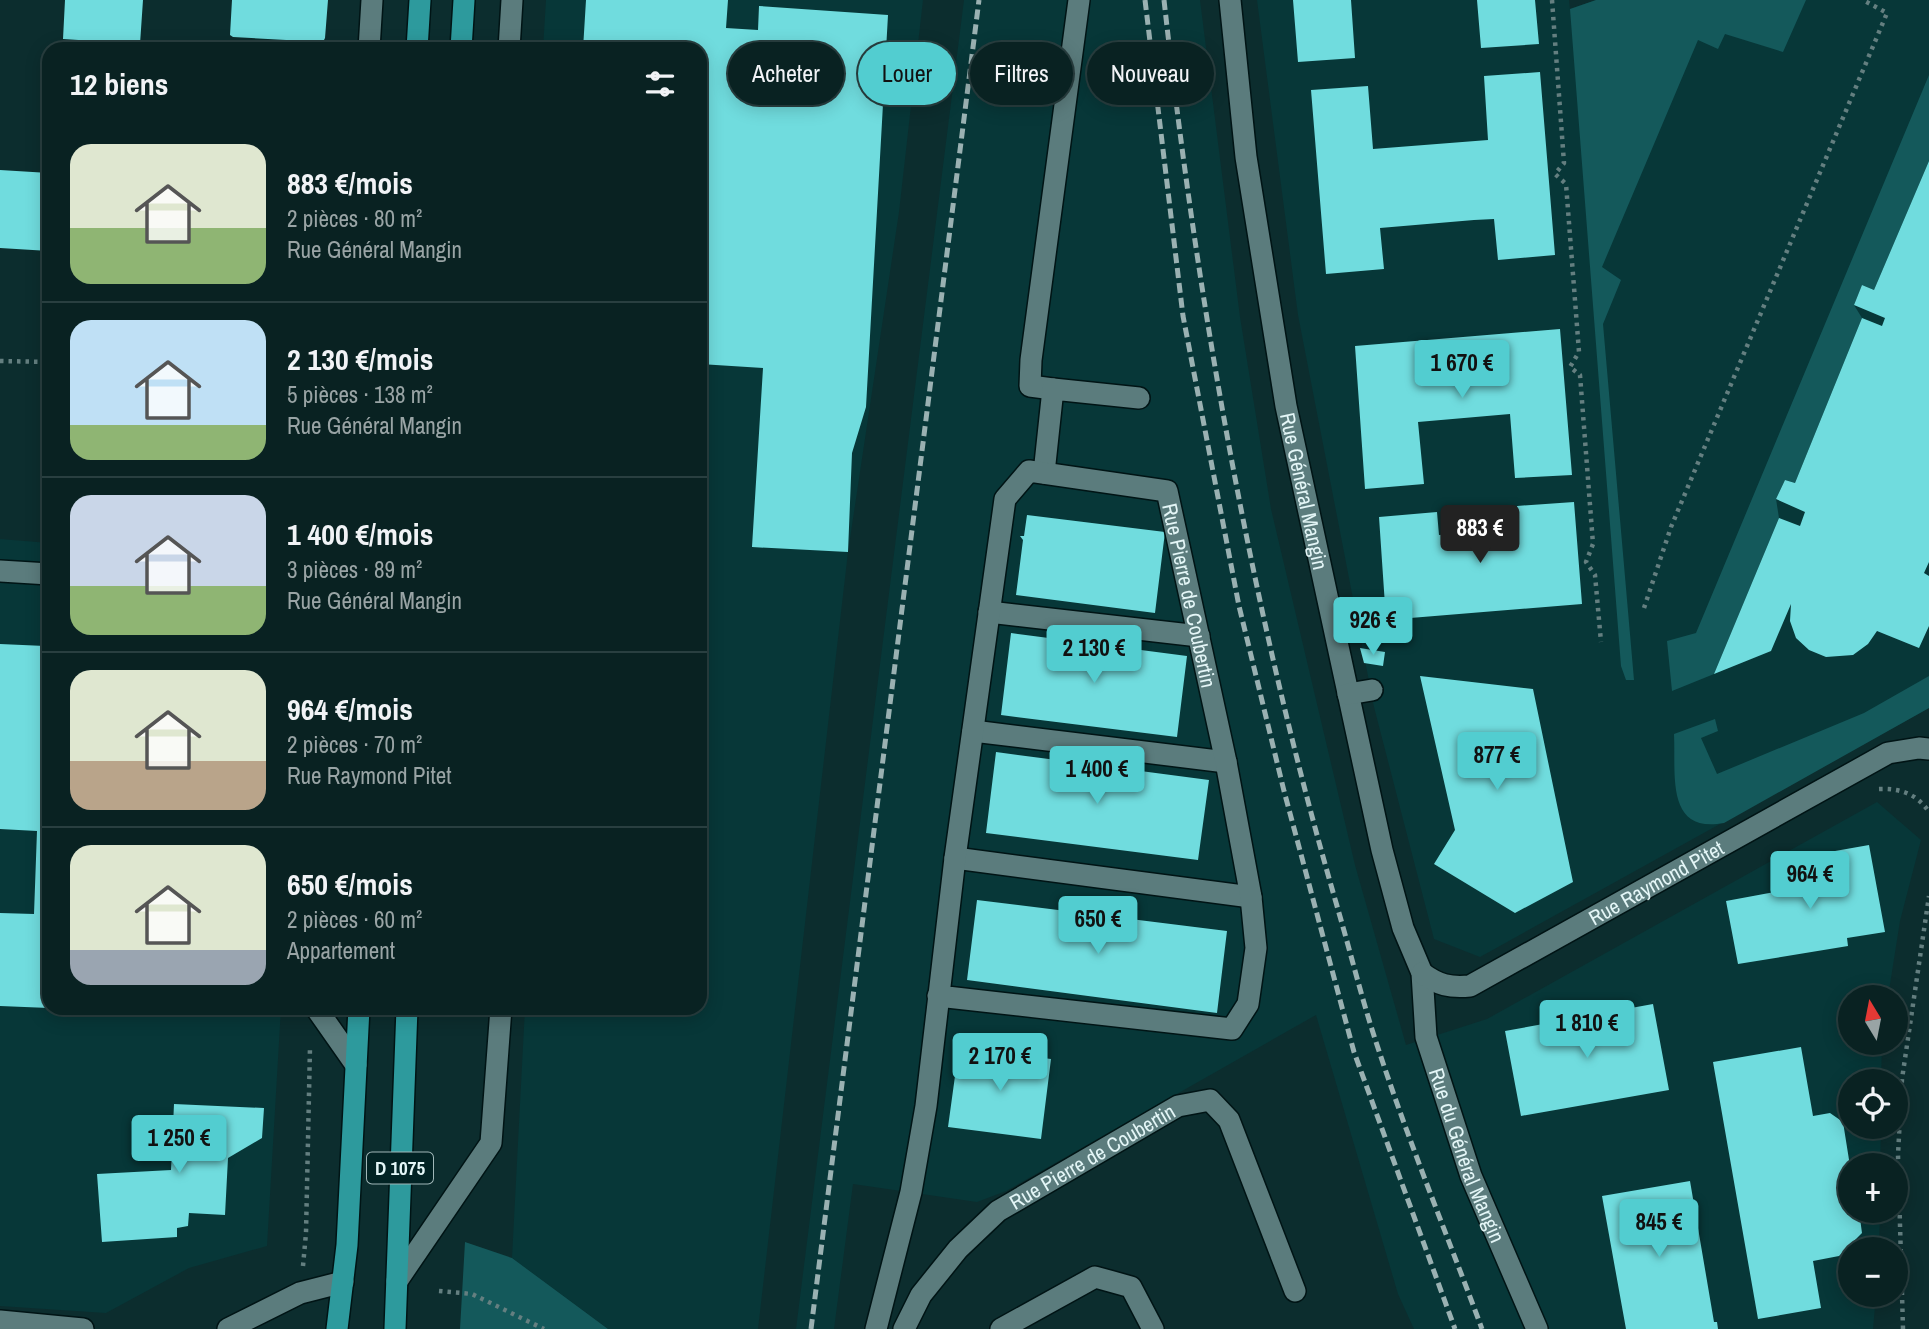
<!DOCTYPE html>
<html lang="fr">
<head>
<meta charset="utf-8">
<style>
	:root { --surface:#092222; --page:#122a2a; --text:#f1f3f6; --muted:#99a4a5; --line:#293f40; --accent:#52cdd0 }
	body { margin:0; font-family:"Archivo Narrow",sans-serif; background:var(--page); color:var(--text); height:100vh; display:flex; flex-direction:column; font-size:26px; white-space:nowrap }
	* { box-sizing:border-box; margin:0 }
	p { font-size:23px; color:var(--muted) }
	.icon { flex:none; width:38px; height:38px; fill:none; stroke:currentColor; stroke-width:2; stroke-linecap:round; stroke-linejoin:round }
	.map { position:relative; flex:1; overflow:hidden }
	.side { position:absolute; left:42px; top:42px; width:665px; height:973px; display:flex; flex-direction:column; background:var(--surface); border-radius:21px; box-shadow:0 4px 18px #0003,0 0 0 2px var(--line) }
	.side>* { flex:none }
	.banner { position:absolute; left:728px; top:42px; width:665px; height:63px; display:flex; gap:14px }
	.needle { width:46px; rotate:350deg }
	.buttons { position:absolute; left:1838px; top:985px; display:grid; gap:14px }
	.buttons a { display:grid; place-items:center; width:70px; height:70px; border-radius:50%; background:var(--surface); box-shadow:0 4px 18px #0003,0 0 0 2px var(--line); font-size:35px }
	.price { position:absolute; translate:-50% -60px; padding:0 16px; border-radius:7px; background:var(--accent); color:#111; font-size:23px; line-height:46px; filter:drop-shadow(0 2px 4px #0008) }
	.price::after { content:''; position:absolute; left:50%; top:42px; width:21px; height:16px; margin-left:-10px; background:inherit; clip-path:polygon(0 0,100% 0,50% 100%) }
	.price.on { background:#222; color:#fff }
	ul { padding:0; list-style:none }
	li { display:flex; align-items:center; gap:21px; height:175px; padding:0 28px }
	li+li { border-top:2px solid var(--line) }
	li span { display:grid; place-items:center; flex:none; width:196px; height:140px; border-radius:21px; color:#555 }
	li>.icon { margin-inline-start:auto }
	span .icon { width:84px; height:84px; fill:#fffc; stroke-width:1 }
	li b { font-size:30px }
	h2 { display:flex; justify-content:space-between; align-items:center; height:84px; padding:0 28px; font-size:30px }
	.chip { padding:0 24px; border-radius:32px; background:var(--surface); box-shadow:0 4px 18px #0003,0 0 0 2px var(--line); font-size:24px; line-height:63px }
	.chip.on { background:var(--accent); color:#111 }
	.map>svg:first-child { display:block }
</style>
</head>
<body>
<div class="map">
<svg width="1929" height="1329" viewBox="0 0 1929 1329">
	<rect width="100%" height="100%" fill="#0c2d2e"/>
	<!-- built -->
	<path fill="#073738" d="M546,0h377l-24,212 -51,340 -90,777h-150l-96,-71 13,-250h175v-959h-157z
		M964,0h236l40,317 31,192 84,356 51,180 81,-26 390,-217 44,38 -21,81 -12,76 -38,1v45h32l-1,38 -31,1v45h31l-1,38 -30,1v45h30l-1,38 -29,1v45h26l-3,34h-459l-16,-35 -82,-279 -310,176 -29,11 -124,-18 -19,145h-38z
		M1257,0h312l1,9 26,-9h333v708l-449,249 -46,-18 -60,-232 -76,-392z
		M0,539l49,4v465h232l-14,238 -78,22 -83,45 -106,-7z"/>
	<!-- green -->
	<path fill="#14595b" d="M1596,0h210l-23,52 -58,-18 -7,15 -20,-9 -96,227 19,13 -18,44 31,356h-8l-5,-14 -51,-657z
		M1929,75v86l-55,129 -12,-5 -8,20 8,13 -67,165 -10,-3 -9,19 3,19 -65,156 -42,17 -5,-50 29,-8z
		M1929,676v32l-205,115c-59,11 -48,-49 -50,-89l41,-15 3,12 -17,7 16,36 147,-61z
		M465,1242l47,16 96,71h-148z"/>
	<!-- building -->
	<path fill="#70dcde" d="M65,0h78l-3,44 -77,-5z
		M232,0h96l-3,38 -2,4 -90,-5 -3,-2z
		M586,0h142l-2,28 32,2 1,-24 129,9 -22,392 -14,46 -4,99 -96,-5 11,-179 -63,-4v-315h-117z
		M1293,0h58l4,58 -57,4z
		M1477,0h58l4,44 -58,4z
		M1540,72l15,183 -57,5 -4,-41 -20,1 -94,8 4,41 -58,5 -15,-184 57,-4 5,63 115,-9 -4,-64z
		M1929,161v401l-5,11 5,3v50l-10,22 -42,-17 -9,13 -15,11 -27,2 -17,-7 -13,-12 -6,-17 1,-17 -20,47 -57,23 65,-156 21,8 5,-14 -29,-13 9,-19 10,3 67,-165 20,8 3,-8 -31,-13 8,-20 12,5z
		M0,170l49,3v78l-49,-3z
		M1560,329l12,146 -57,3 -5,-64 -92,8 6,62 -59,5 -10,-143z
		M1574,502l8,102 -196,16 -7,-103 58,-5 2,23 80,-6 -2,-23z
		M1027,515l138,17 -10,81 -139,-18 7,-55 -3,-4h4z
		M1011,633l176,23 -10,81 -176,-22z
		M0,644l45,2 -1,30h5v332l-49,-2v-93l34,1 3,-83 -37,-2z
		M1360,648l25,4 -2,14 -19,-3z
		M1420,676l113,13 40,193 -58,31 -81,-49 21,-34z
		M996,752l213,28 -11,80 -212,-27z
		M1869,845l16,87 -38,6 1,8 -110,18 -12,-63 98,-18 -6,-29z
		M977,900l250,31 -10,82 -250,-33z
		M1653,1004l16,86 -148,26 -16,-85z
		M112,1008h92l-4,6z
		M959,1047l92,12 -10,80 -93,-12z
		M1801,1047l12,69 17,-3 13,9 7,44v45h9l3,22 -23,23 -26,5 8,47 -63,11 -45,-257z
		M174,1104l90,4 -2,30 -34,20 -3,57 -36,-2 -1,13 -11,2v9l-75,5 -5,-68 74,-4z
		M1690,1181l24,141h3l1,7h-92l-24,-133z"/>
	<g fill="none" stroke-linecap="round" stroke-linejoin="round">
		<defs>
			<g id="minor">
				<path id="s1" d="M1230,0l16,157 40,249 96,444 21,78 19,45 4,64 45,139 66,153"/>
				<path d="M369,49l3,-49"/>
				<path d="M509,49l3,-49"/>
				<path d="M1053,389l-23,-3 1,-26 48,-360"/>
				<path d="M1044,473l9,-84 86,9"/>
				<path d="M0,571l49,3"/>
				<path d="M989,612l210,24"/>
				<path d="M1348,694l24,-4"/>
				<path d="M973,731l253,31"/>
				<path d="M955,858l296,39"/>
				<path id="s2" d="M1422,973c16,12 28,15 48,13l418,-233 31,-5 10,1"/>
				<path d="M316,1008l40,57"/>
				<path d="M397,1281l94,-138 10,-135"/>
				<path d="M0,1321l83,8"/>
				<path d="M228,1329l72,-36 43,-11"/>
				<path id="s3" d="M876,1329l35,-137 15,-86 29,-248 50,-359 24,-28 138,20 59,271 25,135 5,51 -8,56 -16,25 -294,-33"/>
				<path id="s4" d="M904,1329l17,-34 37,-46 40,-38 180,-105 32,-6 19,20 66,171"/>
				<path d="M1001,1329l94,-52 36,10 22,42"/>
			</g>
			<path id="major" d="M417,49l3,-49
				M461,49l3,-49
				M337,1329l10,-84 12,-237
				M395,1329l12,-321"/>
		</defs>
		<!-- minor casing -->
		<use href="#minor" stroke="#001415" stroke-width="24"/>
		<!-- major casing -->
		<use href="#major" stroke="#001415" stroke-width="24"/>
		<!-- path -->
		<path stroke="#647f80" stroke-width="4.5" stroke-dasharray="3.5 5" stroke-linecap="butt" d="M1552,0l12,163 -9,11 11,10 13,168 -9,15 10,8 13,169 -7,18 9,13 6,67
			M0,361l49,1
			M1644,608l27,-81 216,-514 -24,-13
			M1879,789c21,-1 38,5 50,23
			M303,1266l3,-33 4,-186
			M439,1291l33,3 72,35
			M1903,1329l-5,-174 4,-76 27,-183"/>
		<!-- minor -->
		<use href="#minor" stroke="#5b7c7d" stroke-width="21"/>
		<!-- major -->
		<use href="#major" stroke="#2d9a9d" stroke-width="21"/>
		<!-- rail -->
		<path stroke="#9ab1b2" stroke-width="5" stroke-dasharray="10 5" stroke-linecap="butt" d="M1145,0l38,316 56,290 45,185 70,261 101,277
			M1164,0c34,306 87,610 173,906 14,48 26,98 42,145 31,94 69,186 103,278
			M811,1329l168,-1329"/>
	</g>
	<g text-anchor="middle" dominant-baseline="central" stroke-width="7" stroke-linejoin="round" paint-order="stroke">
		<!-- shield labels -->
		<rect fill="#022324" stroke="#a0b7b8" stroke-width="2" x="367" y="1152.5" width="66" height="31" rx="5"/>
		<g font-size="19" font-weight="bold" fill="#e4f6f7">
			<text x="400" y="1168">D 1075</text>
		</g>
		<!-- street labels -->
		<g font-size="21" fill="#e4f6f7" stroke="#022324">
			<text stroke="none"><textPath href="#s1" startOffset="497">Rue Général Mangin</textPath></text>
			<text stroke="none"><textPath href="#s3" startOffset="1124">Rue Pierre de Coubertin</textPath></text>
			<text stroke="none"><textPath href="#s2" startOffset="264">Rue Raymond Pitet</textPath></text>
			<text stroke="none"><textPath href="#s1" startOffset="1183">Rue du Général Mangin</textPath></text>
			<text stroke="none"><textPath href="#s4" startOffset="261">Rue Pierre de Coubertin</textPath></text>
		</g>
	</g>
</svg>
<div class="buttons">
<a><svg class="needle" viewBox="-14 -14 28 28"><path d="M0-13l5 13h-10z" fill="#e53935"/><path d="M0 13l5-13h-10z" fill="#99a4a5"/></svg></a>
<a><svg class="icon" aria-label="locate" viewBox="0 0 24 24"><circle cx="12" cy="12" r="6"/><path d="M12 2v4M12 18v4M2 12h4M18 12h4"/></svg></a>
<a>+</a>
<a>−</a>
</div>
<b class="price" style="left:1462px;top:400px">1 670 €</b>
<b class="price on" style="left:1480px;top:565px">883 €</b>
<b class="price" style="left:1373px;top:657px">926 €</b>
<b class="price" style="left:1094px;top:685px">2 130 €</b>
<b class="price" style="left:1497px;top:792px">877 €</b>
<b class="price" style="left:1097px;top:806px">1 400 €</b>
<b class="price" style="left:1810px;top:911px">964 €</b>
<b class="price" style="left:1098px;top:956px">650 €</b>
<b class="price" style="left:1587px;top:1060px">1 810 €</b>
<b class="price" style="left:1000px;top:1093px">2 170 €</b>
<b class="price" style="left:179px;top:1175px">1 250 €</b>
<b class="price" style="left:1659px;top:1259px">845 €</b>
<div class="banner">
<a class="chip">Acheter</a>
<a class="chip on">Louer</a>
<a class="chip">Filtres</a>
<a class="chip">Nouveau</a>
</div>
<section class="side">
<h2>12 biens<svg class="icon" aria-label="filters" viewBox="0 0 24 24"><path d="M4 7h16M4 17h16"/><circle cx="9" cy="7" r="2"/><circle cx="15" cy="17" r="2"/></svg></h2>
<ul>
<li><span style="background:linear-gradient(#dfe7d0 60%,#8fb573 0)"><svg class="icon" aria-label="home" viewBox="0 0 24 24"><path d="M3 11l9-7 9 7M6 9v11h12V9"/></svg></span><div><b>883 €/mois</b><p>2 pièces · 80 m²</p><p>Rue Général Mangin</p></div></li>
<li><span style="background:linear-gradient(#bfe0f5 75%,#8fb573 0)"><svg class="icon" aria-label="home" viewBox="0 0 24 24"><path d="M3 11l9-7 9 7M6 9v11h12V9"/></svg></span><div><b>2 130 €/mois</b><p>5 pièces · 138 m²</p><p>Rue Général Mangin</p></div></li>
<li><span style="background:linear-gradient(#c9d6e8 65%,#8fb573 0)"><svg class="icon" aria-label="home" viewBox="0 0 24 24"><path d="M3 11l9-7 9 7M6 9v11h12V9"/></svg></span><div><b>1 400 €/mois</b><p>3 pièces · 89 m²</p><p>Rue Général Mangin</p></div></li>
<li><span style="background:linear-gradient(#dfe7d0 65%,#b9a48a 0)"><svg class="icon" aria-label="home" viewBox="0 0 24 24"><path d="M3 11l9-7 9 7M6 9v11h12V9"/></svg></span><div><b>964 €/mois</b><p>2 pièces · 70 m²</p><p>Rue Raymond Pitet</p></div></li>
<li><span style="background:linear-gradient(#dfe7d0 75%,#9aa5b1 0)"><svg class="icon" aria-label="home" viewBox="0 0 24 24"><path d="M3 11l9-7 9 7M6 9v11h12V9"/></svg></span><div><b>650 €/mois</b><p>2 pièces · 60 m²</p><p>Appartement</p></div></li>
</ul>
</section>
</div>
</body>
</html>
